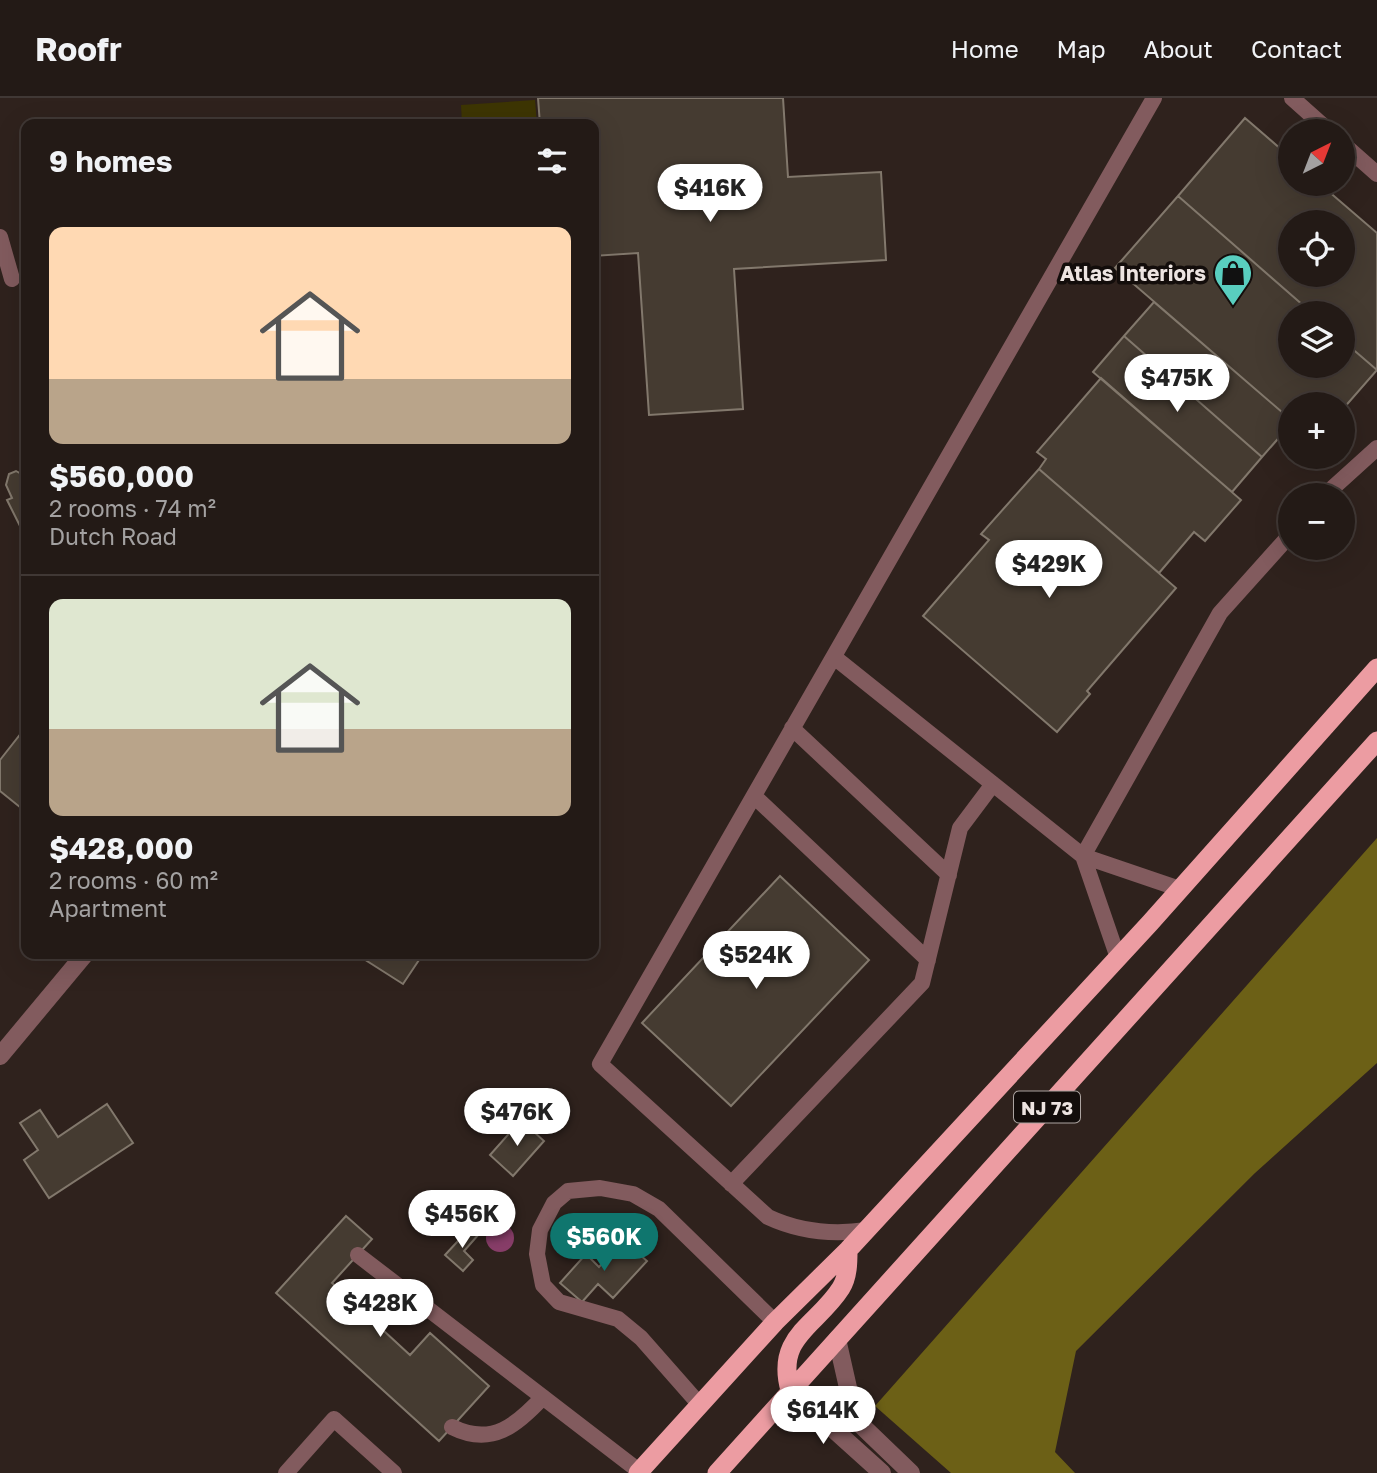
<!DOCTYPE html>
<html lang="en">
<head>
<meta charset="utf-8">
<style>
	:root { --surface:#231a16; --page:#2b231f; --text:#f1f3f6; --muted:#a3a1a1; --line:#403835; --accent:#0f766e }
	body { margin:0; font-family:"Golos Text",sans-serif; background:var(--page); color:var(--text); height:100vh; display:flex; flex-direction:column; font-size:26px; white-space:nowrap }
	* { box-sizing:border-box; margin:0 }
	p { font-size:23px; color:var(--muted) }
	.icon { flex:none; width:38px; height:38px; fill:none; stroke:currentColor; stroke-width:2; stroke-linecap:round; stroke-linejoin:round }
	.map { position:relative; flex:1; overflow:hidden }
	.side { position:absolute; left:21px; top:21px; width:578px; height:840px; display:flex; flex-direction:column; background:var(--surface); border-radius:14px; box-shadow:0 7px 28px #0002,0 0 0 2px var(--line) }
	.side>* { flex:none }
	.needle { width:46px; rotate:42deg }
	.fabs { position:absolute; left:1278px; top:21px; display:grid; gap:14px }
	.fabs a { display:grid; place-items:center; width:77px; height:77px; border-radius:50%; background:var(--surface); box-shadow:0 7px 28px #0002,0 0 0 2px var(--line); font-size:35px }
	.price { position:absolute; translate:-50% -60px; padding:0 16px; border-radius:24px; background:#fff; color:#222; font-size:23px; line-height:46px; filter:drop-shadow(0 2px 4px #0008) }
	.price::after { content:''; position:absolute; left:50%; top:42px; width:21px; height:16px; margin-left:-10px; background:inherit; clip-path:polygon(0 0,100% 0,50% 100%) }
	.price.active { background:var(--accent); color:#fff }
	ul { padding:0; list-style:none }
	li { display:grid; align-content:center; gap:14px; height:371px; padding:0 28px }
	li+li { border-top:2px solid var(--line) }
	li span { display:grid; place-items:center; height:217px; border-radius:14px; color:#555 }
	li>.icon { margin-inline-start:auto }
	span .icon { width:126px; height:126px; fill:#fffc; stroke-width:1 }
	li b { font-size:30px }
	h2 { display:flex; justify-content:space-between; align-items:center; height:84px; padding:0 28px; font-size:30px }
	header { display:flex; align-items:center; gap:42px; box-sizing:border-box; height:98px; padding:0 35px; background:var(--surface); border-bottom:2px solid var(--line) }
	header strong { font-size:33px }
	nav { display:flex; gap:38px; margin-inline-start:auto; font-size:24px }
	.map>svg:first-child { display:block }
</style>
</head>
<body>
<header>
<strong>Roofr</strong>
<nav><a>Home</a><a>Map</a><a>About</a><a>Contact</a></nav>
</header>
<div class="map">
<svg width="1377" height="1375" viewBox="0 0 1377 1375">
	<rect width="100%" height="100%" fill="#2f221d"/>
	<!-- green -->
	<path fill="#3d3503" d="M535,2l2,24h-75l-1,-19z"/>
	<!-- forest -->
	<path fill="#6c6016" d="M1377,740v225l-122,110 -179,178 -21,101 20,21h-124l-76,-67z"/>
	<!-- water -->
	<path fill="#873d68" d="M486 1140a14 14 0 1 1 28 0a14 14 0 1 1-28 0Z"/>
	<!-- building -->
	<path fill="#453b31" stroke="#82786c" stroke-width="2" fill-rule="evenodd" d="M538,0h245l5,79 93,-5 5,88 -152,9 9,140 -94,6 -11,-162 -45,3v-132h-53z
		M1245,20l45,39v27h30l57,49v137l-35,-30v-27h-30l-134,-117zM1290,124h52v53h-52z
		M1178,98l134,117h-22v53h52v-26l35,30 -35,40v-6h-52v15l-175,-151z
		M1154,204l136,117v6l-28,32 -138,-121z
		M1124,238l138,121 -30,35 -139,-120z
		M1101,280l140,122 -36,41 -11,-9 -35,41 -120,-104 7,-10 -9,-7z
		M1039,371l137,119 -89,103 3,3 -33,38 -134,-116 66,-76 -8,-6z
		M16,373l7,4 3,8v55l-19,-38 5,-2 -6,-13 3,-11z
		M26,629v85l-26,-21v-31z
		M780,778l89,84 -138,146 -89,-83z
		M356,856h67l-20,30z
		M107,1006l26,39 -84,55 -25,-38 14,-10 -18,-27 20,-13 18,27z
		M521,1022l23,21 -31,35 -23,-21z
		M346,1118l26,23 -40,44 78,72 20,-22 59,53 -50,55 -163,-148z
		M471,1129l8,7 -15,17 9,9 -10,11 -18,-16z
		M623,1142l24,21 -34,37 -15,-14 -16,18 -22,-19 26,-29 13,13z"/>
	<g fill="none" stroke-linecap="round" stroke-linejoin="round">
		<!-- service -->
		<path stroke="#825b5e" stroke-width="16" d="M1292,0l37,33
			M1342,45l35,31
			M0,139l12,42
			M1325,397l52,-47
			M834,559l249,199 97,33
			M792,630l157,147
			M754,698l174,164
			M1118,860l-35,-102 137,-243 70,-78
			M731,1086l191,-201 38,-155 33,-44
			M867,1132c-35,5 -67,2 -99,-13l-168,-153 554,-966
			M358,1157l281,216
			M700,1307l-59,-67 -23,-19 -59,-17 -16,-17 -6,-31 3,-24 14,-27 14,-12 32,-3 33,6 26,15 116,113
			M452,1329c40,20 65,-2 91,-30
			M286,1375l48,-54 60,54"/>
		<!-- minor -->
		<path stroke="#825b5e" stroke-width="18" d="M0,958l85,-102
			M837,1241l14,62 9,23 51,49
			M790,1292l92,83"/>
		<!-- trunk -->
		<path stroke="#ec9ca2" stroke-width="19" d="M790,1292c-15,-54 27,-64 51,-102 7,-11 7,-26 7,-38
			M638,1375l137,-151 73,-72 302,-327 227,-255
			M717,1375l660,-732"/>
	</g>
	<!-- icons -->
	<defs>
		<symbol id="shop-pin" viewBox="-11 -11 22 30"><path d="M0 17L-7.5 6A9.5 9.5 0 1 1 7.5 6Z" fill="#59cebf" stroke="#130d0b"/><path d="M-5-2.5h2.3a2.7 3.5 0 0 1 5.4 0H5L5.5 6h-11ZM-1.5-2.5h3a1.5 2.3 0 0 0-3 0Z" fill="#111"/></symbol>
	</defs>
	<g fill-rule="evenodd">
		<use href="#shop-pin" x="1211" y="153" width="44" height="60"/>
	</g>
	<g text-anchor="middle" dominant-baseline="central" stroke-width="7" stroke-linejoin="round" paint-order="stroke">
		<!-- shield labels -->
		<rect fill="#130d0b" stroke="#aca4a1" stroke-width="2" x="1014" y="993.5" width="66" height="31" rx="5"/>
		<g font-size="19" font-weight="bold" fill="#ede4e1">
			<text x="1047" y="1009">NJ 73</text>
		</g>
		<!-- poi labels -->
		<g font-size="21" font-weight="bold" fill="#ede4e1" stroke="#130d0b" text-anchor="end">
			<text x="1206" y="175">Atlas Interiors</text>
		</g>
	</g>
</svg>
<div class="fabs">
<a><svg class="needle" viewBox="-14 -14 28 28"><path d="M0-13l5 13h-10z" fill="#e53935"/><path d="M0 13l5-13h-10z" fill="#a3a1a1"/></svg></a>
<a><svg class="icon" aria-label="locate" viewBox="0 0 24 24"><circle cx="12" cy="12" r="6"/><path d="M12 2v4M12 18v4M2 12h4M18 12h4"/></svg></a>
<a><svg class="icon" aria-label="layers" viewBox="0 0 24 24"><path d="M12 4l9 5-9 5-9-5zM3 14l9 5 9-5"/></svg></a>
<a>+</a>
<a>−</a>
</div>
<b class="price" style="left:710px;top:126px">$416K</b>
<b class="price" style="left:1177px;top:316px">$475K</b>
<b class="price" style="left:1049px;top:502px">$429K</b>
<b class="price" style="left:756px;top:893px">$524K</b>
<b class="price" style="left:517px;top:1050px">$476K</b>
<b class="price" style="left:462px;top:1152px">$456K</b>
<b class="price active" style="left:604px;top:1175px">$560K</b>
<b class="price" style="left:380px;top:1241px">$428K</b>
<b class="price" style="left:823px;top:1348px">$614K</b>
<section class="side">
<h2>9 homes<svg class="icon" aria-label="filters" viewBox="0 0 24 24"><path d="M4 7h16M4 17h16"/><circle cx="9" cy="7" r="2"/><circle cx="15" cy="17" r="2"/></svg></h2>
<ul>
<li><span style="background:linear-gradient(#ffd9b3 70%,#b9a48a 0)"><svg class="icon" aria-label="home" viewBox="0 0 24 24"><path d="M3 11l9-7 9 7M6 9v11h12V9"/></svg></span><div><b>$560,000</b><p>2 rooms · 74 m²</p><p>Dutch Road</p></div></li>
<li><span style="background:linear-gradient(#dfe7d0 60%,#b9a48a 0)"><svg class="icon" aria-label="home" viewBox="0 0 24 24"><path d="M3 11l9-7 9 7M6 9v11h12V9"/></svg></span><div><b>$428,000</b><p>2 rooms · 60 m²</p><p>Apartment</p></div></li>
</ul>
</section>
</div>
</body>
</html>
